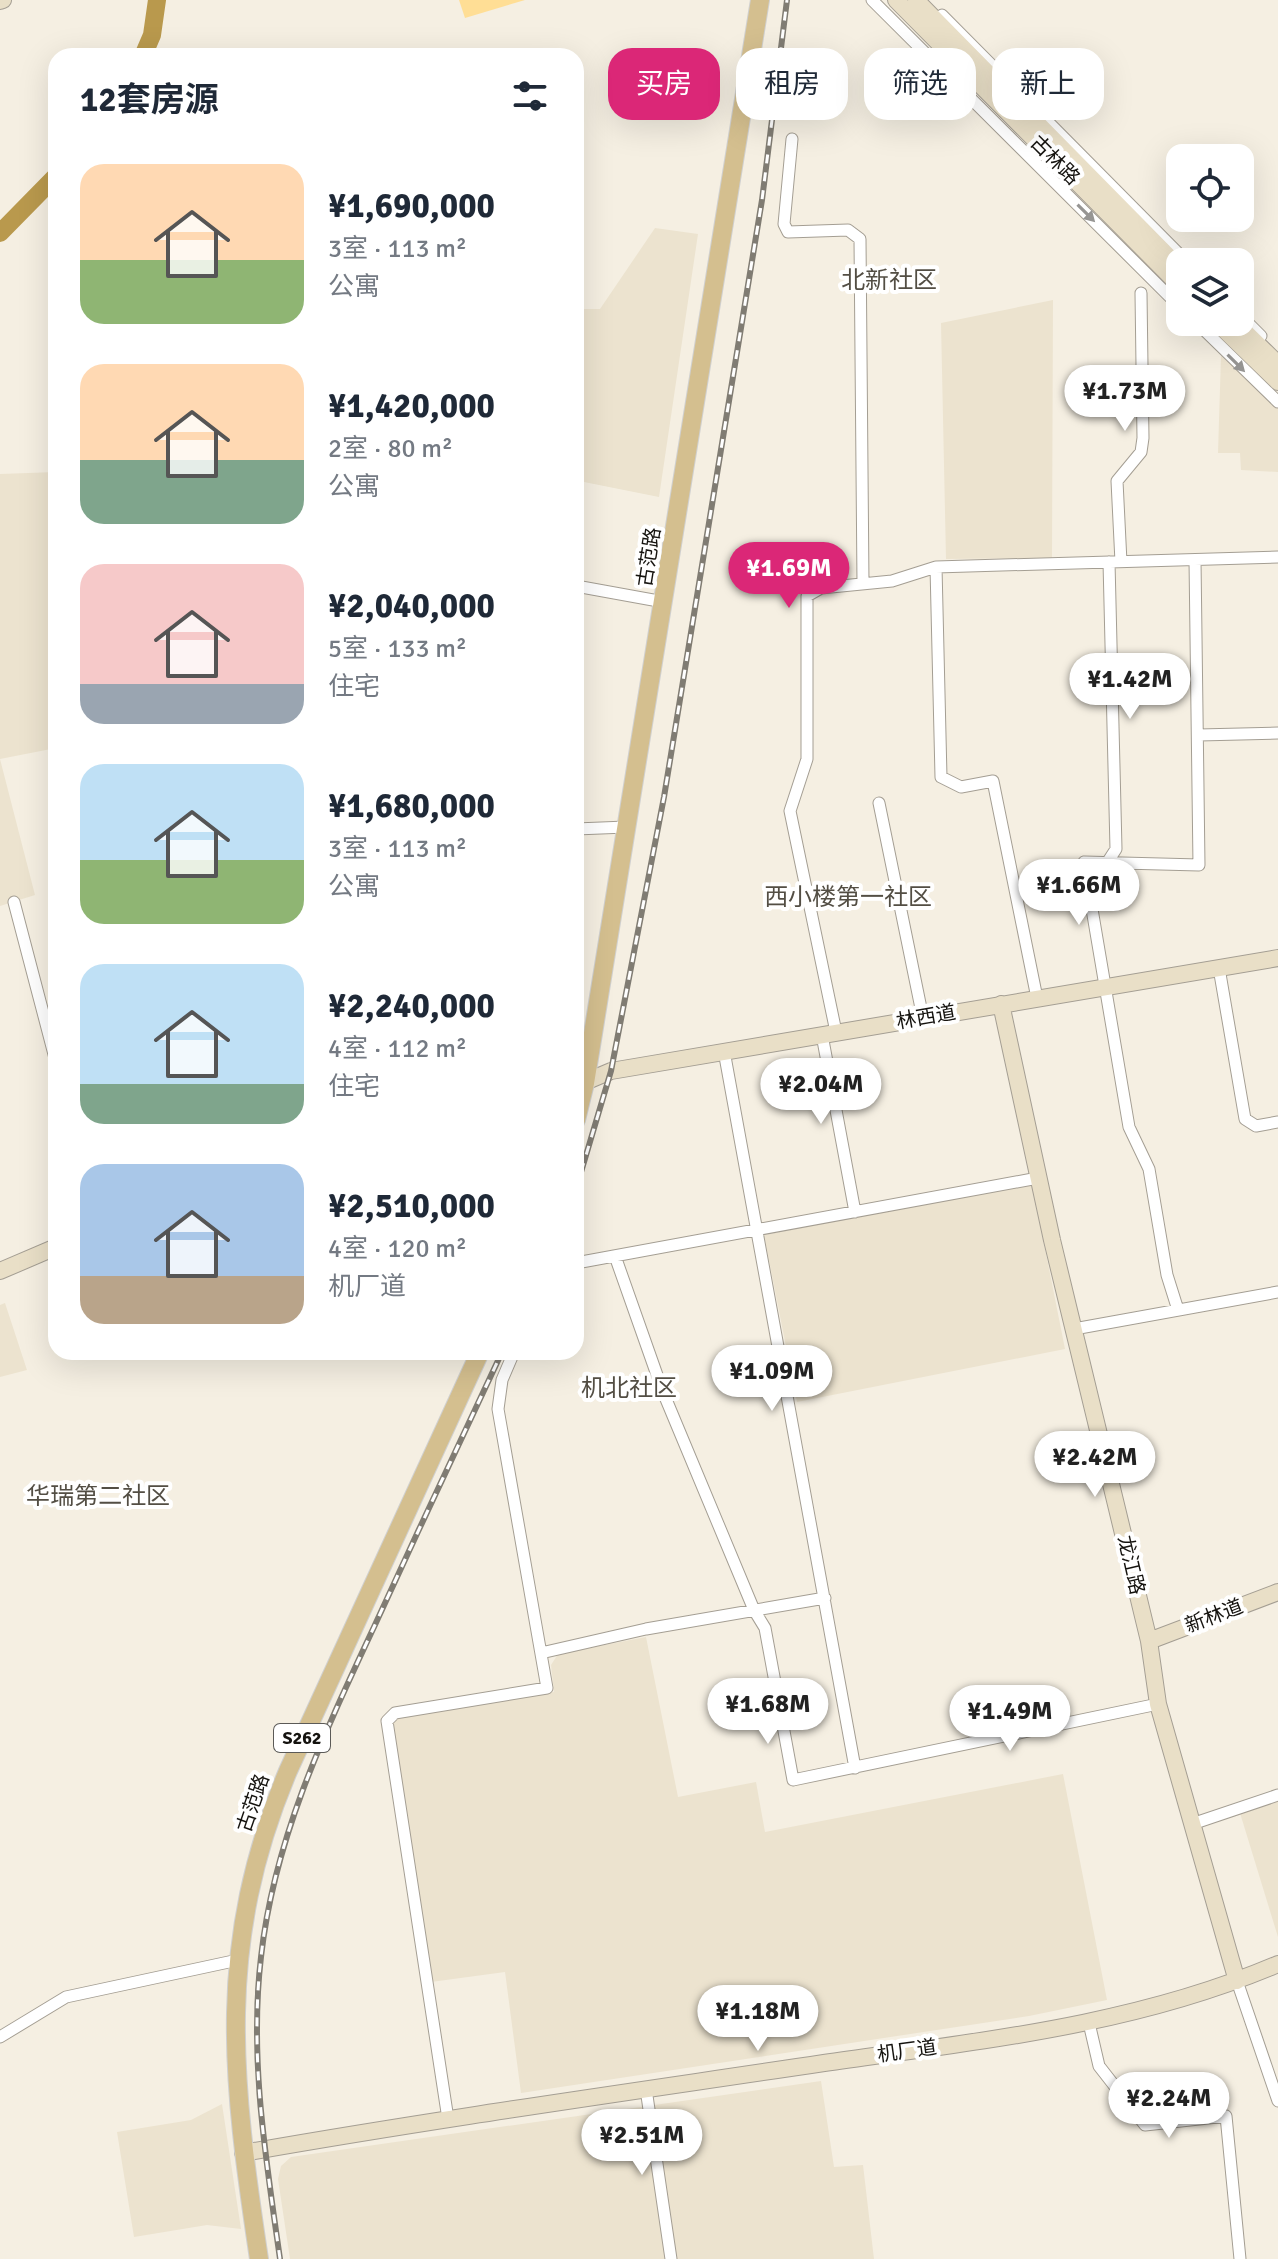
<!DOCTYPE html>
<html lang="zh">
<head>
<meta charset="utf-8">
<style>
	:root { --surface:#fff; --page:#f2f2f3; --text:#1f2937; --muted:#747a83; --accent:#db2777 }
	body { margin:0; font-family:Signika,"Noto Sans SC",sans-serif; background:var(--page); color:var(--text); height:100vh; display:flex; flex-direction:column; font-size:30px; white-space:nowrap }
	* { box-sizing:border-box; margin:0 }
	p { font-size:26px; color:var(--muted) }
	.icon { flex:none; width:44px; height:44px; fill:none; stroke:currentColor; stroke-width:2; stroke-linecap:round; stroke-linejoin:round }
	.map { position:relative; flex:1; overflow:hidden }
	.sheet { position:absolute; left:48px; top:48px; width:536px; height:1312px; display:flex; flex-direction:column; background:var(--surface); border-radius:24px; box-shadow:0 8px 32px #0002 }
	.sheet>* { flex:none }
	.hud { position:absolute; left:608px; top:48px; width:550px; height:72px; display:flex; gap:16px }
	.fabs { position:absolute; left:1166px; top:144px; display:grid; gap:16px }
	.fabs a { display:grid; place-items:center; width:88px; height:88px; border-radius:16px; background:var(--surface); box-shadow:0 8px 32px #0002; font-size:40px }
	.price { position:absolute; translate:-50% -68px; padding:0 18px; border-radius:28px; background:#fff; color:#222; font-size:26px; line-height:52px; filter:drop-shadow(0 2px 4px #0008) }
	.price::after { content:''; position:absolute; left:50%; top:48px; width:24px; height:18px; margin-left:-12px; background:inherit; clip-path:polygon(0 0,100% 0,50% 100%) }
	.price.selected { background:var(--accent); color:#fff }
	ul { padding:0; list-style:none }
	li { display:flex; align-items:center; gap:24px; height:200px; padding:0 32px }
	li span { display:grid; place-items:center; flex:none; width:224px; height:160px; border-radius:24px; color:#555 }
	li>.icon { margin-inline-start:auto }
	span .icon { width:96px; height:96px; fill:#fffc; stroke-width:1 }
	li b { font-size:34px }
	h2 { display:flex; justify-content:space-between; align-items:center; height:96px; padding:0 32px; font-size:34px }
	.chip { padding:0 28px; border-radius:24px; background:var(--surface); box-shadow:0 8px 32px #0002; font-size:28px; line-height:72px }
	.chip.selected { background:var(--accent); color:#fff }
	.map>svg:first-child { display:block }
</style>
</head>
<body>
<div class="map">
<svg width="1278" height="2259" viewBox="0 0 1278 2259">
	<rect width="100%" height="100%" fill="#f5efe2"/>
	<!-- built -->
	<path fill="#ece3cf" d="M655,228l43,6 -39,263 -80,-16 2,-19 -5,-2v-151h24z
		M1053,300l-1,258 -106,1 -5,-236z
		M1221,356l57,50v66l-37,-2 -1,-17h-22z
		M56,472v276l-56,11 35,136 -35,11v-432z
		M1032,1183l33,166 -268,53 -33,-167z
		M5,1303l22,67 -27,7v-72z
		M646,1637l32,160 78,-15 9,50 298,-58 44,226 -78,16 -508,77 -16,-121 -74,10 -39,-260 13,-10 149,-20 -3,-27 7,-11z
		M1278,1799v138l-38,-124z
		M821,2081l13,86 29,-2 11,94h-584l-12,-80 3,-13 10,-9z
		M222,2104l19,125 -34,-4 -73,12 -17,-105 74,-12z"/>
	<!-- green -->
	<path fill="#ffde95" d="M459,0h66l-60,18z"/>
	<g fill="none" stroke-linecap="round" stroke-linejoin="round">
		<!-- river -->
		<path stroke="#b9994d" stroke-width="18" d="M143,56l9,-21 5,-35
			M0,233l56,-57"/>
		<defs>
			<path id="street" d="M872,0l308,307
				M942,15l245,247
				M792,139l-8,85 4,8 60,-2 12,9 3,345
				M1240,315l21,21
				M1196,322l82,80
				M1121,562l-4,-81 24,-29 2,-14 -2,-145
				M936,567l5,210 20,10 32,-6 44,217
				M576,586l88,16
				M1199,735l79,-2
				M879,803l44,215
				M576,829l50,-2
				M1105,866l11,-17 -7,-287
				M14,902l42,160
				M1219,968l26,151 11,7 22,-4
				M836,1032l-46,-221 17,-52v-163l14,-8 71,-7 44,-14 342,-10
				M822,1035l33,177
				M724,1051l131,717
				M615,1256l48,136 91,218 11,18 28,152 365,-76
				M576,1263l462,-85
				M1178,1310l-11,-35 -18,-106 -20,-42 -45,-265 115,3 -4,-305
				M1074,1329l204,-37
				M541,1653l105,-24 179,-31
				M1195,1823l83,-28
				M1237,1981l41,120
				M1089,2023l10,43 46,59 81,-9 14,143
				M0,2037l66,-40 172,-37
				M646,2089l25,170
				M448,2119l-61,-398 8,-8 152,-25 -49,-279 4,-29 12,-28"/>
			<path id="secondary" d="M896,0l284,286
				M916,0l264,268
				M0,1l3,-1
				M1216,322l62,60
				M1235,322l43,42
				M1001,1004l51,236 97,401 9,63 79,277
				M578,1085l33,-14 667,-113
				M0,1271l56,-24
				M1149,1641l129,-49
				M243,2153c193,-34 387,-61 581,-90 154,-22 309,-37 454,-99"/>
			<path id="primary" d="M576,1120l9,-37 175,-1083
				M259,2259c-27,-179 -44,-315 29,-488l192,-419"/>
		</defs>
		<!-- street casing -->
		<use href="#street" stroke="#a49e93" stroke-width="13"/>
		<!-- secondary casing -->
		<use href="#secondary" stroke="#a49e93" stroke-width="18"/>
		<!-- primary casing -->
		<use href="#primary" stroke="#d0d0cf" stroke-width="20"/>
		<!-- street -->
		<use href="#street" stroke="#fff" stroke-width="11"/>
		<!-- secondary -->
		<use href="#secondary" stroke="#e9dfc7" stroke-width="16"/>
		<!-- primary -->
		<use href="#primary" stroke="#d4bf8f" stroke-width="18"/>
		<defs>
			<path id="rail" d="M576,1189l35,-118 53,-274 98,-597 25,-200
				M280,2259c-14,-100 -31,-200 -19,-302 13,-118 63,-223 113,-330 42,-92 85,-183 128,-275"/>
		</defs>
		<!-- rail casing -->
		<use href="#rail" stroke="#807c73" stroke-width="6"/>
		<!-- rail -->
		<use href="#rail" stroke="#fff" stroke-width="3" stroke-dasharray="9" stroke-linecap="butt"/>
	</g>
	<!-- one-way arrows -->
	<defs><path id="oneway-solid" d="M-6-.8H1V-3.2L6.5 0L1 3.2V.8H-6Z" transform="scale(2)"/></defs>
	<g fill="#969593">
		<use href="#oneway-solid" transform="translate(1086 213) rotate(45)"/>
		<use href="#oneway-solid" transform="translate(1236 363) rotate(45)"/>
	</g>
	<g text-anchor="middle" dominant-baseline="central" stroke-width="8" stroke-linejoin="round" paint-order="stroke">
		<!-- shield labels -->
		<rect fill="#fff" stroke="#5b5a57" stroke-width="2" x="274" y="1724" width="56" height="28" rx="6"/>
		<g font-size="18" font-weight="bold" fill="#15130f">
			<text x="302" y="1738">S262</text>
		</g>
		<!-- street labels -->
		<g font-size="20" fill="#15130f" stroke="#fff">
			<text transform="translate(1055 160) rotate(45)">古林路</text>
			<text transform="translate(649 557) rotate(-81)">古范路</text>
			<text transform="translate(926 1017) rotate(-10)">林西道</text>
			<text transform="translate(1131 1565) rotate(77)">龙江路</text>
			<text transform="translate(1214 1616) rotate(-21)">新林道</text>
			<text transform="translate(253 1803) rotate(-71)">古范路</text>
			<text transform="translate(907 2051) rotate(-8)">机厂道</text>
		</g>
		<!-- quarter labels -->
		<g font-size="24" fill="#534e44" stroke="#fff">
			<text x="889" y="280">北新社区</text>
			<text x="848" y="897">西小楼第一社区</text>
			<text x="629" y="1388">机北社区</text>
			<text x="98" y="1496">华瑞第二社区</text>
		</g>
	</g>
</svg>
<div class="fabs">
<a><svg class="icon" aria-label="locate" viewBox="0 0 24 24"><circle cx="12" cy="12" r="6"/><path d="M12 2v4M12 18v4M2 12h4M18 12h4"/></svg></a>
<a><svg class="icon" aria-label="layers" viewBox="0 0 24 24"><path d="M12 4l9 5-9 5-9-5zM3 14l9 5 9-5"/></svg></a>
</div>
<b class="price" style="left:1125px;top:433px">¥1.73M</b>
<b class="price selected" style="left:789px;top:610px">¥1.69M</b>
<b class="price" style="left:1130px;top:721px">¥1.42M</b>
<b class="price" style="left:1079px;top:927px">¥1.66M</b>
<b class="price" style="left:821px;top:1126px">¥2.04M</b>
<b class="price" style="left:772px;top:1413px">¥1.09M</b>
<b class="price" style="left:1095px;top:1499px">¥2.42M</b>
<b class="price" style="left:768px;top:1746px">¥1.68M</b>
<b class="price" style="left:1010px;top:1753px">¥1.49M</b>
<b class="price" style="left:758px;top:2053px">¥1.18M</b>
<b class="price" style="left:1169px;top:2140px">¥2.24M</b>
<b class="price" style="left:642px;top:2177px">¥2.51M</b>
<div class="hud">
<a class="chip selected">买房</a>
<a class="chip">租房</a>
<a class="chip">筛选</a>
<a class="chip">新上</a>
</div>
<section class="sheet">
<h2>12套房源<svg class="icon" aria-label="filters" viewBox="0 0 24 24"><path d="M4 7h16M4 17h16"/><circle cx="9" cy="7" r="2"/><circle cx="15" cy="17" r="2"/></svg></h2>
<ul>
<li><span style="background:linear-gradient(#ffd9b3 60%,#8fb573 0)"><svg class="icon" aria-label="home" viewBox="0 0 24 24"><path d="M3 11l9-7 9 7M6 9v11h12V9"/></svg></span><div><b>¥1,690,000</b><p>3室 · 113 m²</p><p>公寓</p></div></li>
<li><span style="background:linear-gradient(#ffd9b3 60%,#7fa58c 0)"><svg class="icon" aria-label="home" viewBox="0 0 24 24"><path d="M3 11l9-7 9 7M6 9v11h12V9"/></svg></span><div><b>¥1,420,000</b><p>2室 · 80 m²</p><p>公寓</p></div></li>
<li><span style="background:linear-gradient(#f6c9c9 75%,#9aa5b1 0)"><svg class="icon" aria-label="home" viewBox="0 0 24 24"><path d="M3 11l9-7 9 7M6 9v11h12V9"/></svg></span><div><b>¥2,040,000</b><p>5室 · 133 m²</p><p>住宅</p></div></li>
<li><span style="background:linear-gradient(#bfe0f5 60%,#8fb573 0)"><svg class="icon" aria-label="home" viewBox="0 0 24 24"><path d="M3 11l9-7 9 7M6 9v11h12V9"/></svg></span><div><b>¥1,680,000</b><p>3室 · 113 m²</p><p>公寓</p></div></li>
<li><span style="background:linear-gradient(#bfe0f5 75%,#7fa58c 0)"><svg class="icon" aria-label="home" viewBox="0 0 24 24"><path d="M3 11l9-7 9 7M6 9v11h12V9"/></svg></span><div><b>¥2,240,000</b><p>4室 · 112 m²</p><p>住宅</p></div></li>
<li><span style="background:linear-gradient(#a9c7e8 70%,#b9a48a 0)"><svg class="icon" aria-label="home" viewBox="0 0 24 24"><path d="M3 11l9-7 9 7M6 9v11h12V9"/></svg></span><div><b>¥2,510,000</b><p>4室 · 120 m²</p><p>机厂道</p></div></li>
</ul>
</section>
</div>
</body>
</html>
